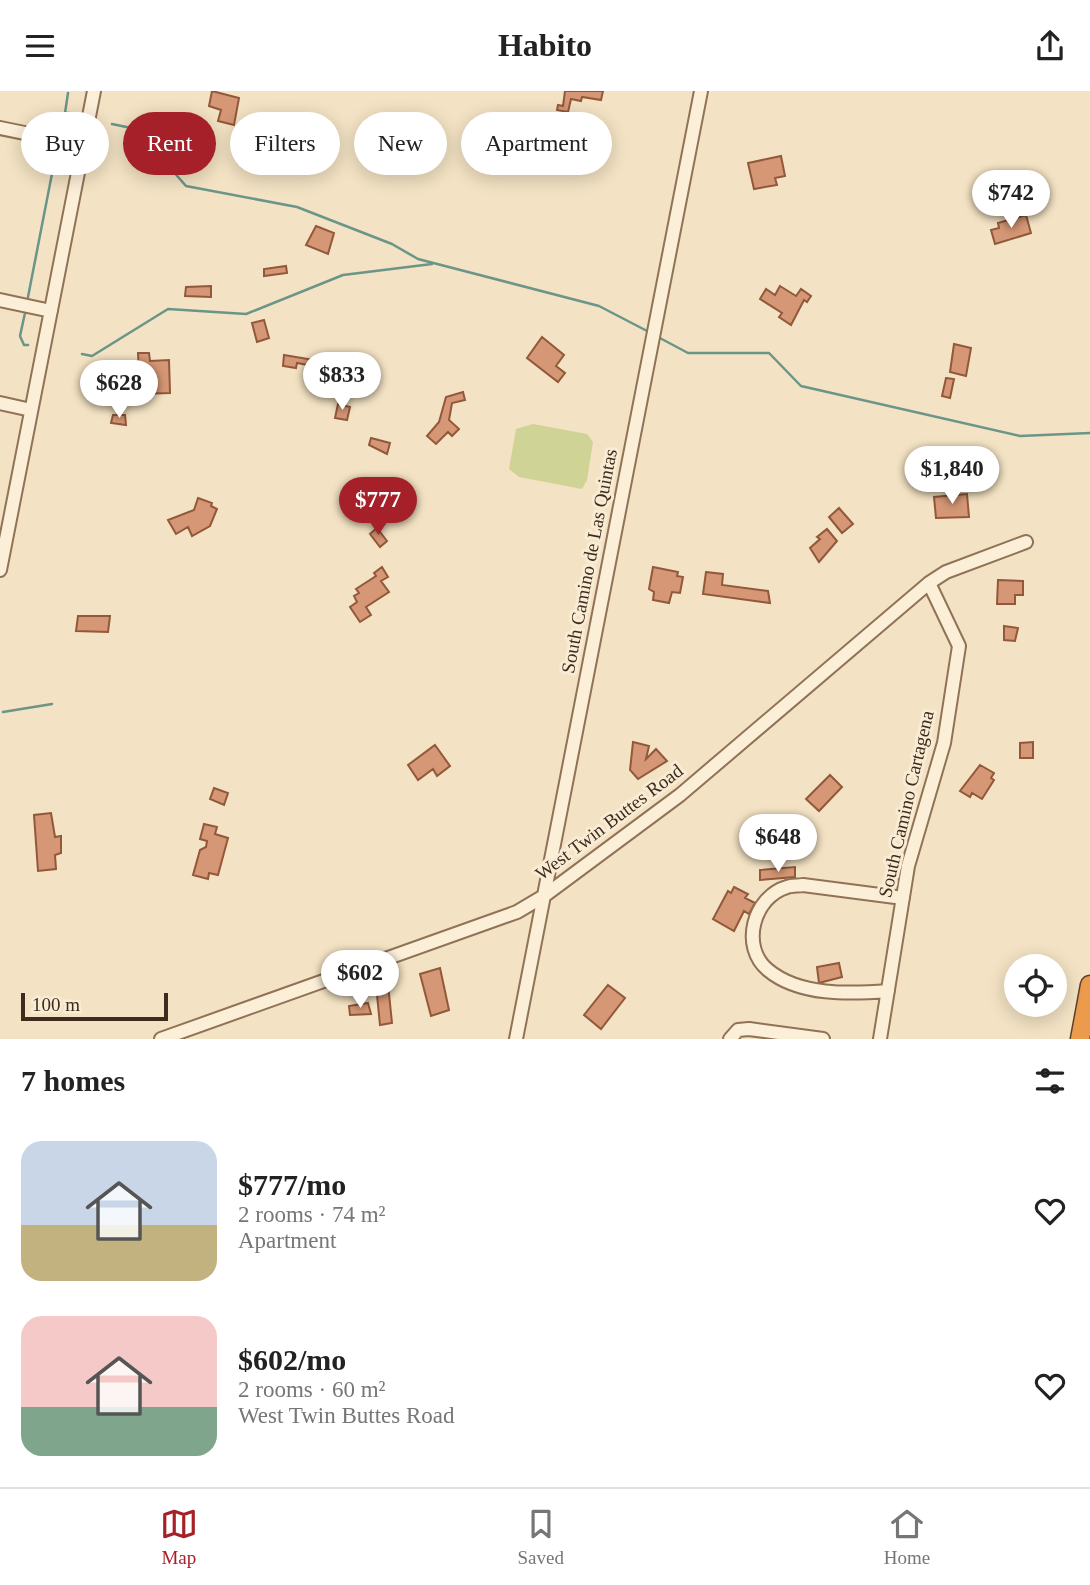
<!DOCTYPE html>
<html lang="en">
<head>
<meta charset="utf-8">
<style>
	:root { --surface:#fff; --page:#f6f6f6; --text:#222; --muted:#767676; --line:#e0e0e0; --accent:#a62029 }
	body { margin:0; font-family:Georgia,serif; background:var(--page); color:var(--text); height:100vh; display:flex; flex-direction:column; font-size:26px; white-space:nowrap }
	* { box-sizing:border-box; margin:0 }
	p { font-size:23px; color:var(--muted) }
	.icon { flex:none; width:38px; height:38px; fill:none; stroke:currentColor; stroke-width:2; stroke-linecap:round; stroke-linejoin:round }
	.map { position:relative; height:948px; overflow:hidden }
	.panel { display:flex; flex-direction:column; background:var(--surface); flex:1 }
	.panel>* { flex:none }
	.top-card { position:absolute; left:21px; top:21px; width:700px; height:63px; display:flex; gap:14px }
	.buttons { position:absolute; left:1004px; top:863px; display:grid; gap:14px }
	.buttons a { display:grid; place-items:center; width:63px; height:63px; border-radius:50%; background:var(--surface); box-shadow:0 4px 18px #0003; font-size:35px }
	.scale { position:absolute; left:21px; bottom:18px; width:147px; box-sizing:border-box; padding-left:7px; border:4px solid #3e2b1d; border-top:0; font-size:19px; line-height:24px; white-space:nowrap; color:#3e2b1d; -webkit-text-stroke:5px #f9ecd4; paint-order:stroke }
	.price { position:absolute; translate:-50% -60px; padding:0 16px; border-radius:24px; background:#fff; color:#222; font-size:23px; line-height:46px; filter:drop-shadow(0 2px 4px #0008) }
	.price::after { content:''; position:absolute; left:50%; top:42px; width:21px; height:16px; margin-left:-10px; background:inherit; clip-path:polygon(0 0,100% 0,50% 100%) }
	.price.selected { background:var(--accent); color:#fff }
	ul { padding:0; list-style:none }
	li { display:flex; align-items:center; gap:21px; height:175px; padding:0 21px }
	li span { display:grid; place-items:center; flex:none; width:196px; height:140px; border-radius:21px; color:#555 }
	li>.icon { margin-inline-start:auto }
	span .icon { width:84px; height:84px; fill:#fffc; stroke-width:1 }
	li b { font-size:30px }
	h2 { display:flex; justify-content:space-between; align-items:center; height:84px; padding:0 21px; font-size:30px }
	.chip { padding:0 24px; border-radius:32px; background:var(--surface); box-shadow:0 4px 18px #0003; font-size:24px; line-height:63px }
	.chip.selected { background:var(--accent); color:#fff }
	header { display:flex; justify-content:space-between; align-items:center; height:91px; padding:0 21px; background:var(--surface); font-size:32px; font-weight:600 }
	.tabs { display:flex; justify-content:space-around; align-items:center; height:98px; border-top:2px solid var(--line); background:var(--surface); font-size:19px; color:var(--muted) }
	.tabs a { display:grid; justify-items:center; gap:4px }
	.tabs .selected { color:var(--accent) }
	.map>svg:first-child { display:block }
</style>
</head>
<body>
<header><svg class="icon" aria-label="menu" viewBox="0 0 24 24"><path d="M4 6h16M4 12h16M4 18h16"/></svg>Habito<svg class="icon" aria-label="share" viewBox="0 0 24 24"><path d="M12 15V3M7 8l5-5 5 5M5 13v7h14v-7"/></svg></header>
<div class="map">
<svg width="1090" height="948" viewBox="0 0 1090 948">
	<rect width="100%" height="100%" fill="#f3e2c3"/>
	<!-- green -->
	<path fill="#cfd395" d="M533,333l54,10 6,8 -6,38 -5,9 -63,-12 -10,-8 7,-40z"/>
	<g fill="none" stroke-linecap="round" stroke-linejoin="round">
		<!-- stream -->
		<path stroke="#6b9588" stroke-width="2.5" d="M68,2l-3,20h4
			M112,33l24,5 50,57 111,21 95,37 26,15 181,47 50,26
			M61,42l4,-20
			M28,206l29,-149
			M25,222l-5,23 4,9h4
			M658,246l30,16h81l32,33 219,50 70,-3
			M82,263l10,2 76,-47 78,5 97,-39 89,-11
			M3,621l49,-8"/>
	</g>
	<!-- building -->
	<path fill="#d59775" stroke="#92583a" stroke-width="2" d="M212,0l27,7 -5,27 -16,-4 3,-11 -12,-4z
		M565,0h38l-2,9 -19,-3 -1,4 -10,-2 -3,13 -11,-2 1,-5 5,1z
		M268,45l24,9 -6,16 -25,-9z
		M781,65l4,20 -10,2 2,7 -23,4 -6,-26z
		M1026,124l5,18 -36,11 -4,-14 8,-2 -1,-5z
		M316,135l18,7 -6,21 -22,-9z
		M286,175l1,7 -23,3v-7z
		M211,195v11l-26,-1 1,-9z
		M780,195l16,10 5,-7 10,7 -4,6 -3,-2 -13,25 -12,-8 3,-4 -22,-14 6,-10 9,6z
		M264,229l5,18 -12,4 -5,-19z
		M542,246l22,18 -8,11 9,7 -7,9 -31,-24z
		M954,253l17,4 -5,28 -16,-4z
		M138,262h11l1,8 19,-1 1,33 -30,1z
		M284,264l30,5 -1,6 -16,-3 -1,5 -13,-2z
		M946,287l8,1 -4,19 -8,-2z
		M463,301l2,8 -13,3 -3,17 10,9 -7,7 -4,-4 -12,12 -9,-8 12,-14 7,-25z
		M338,313l12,3 -3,13 -12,-2z
		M113,324h12l1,10 -15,-2z
		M371,347l19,5 -3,11 -18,-9z
		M941,381l1,11 -11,1 -1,-11z
		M967,403l2,23 -33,1 -2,-21z
		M198,407l14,5 -1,3 6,3 -7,17 -18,10 -4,-9 -12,7 -8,-14 26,-10z
		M839,417l14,16 -11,9 -13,-16z
		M377,437l10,13 -7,6 -10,-13z
		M827,438l10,12 -18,21 -9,-14 10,-9 -3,-2z
		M382,476l6,10 -7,4 8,11 -23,15 5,8 -11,7 -10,-15 7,-5 -3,-6 5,-3 -3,-4 20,-13 -2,-3z
		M653,476l25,5 -1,4 6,1 -3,16 -8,-1 -3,11 -16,-3 1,-8 -5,-3z
		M706,481l17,2 -1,11 46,6 2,12 -67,-9z
		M998,489l25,1v14h-8v9h-18z
		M78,525h32l-2,16 -32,-1z
		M1004,535l14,2 -3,13 -11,-1z
		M633,651l16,4 -3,13 10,-10 11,12 -29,18 -8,-9z
		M1033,651v16h-13v-15z
		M435,654l15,21 -13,10 -4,-7 -15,11 -10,-15z
		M980,674l14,8 -3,5 3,2 -12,19 -10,-6 -2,4 -10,-6z
		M830,684l12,12 -23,24 -13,-12z
		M214,697l14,5 -4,12 -14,-6z
		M51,722l4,24 6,-1v17l-6,2 1,14 -18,2 -4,-56z
		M204,733l13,3 -2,7 13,4 -10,37 -9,-2 -1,6 -15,-4 7,-25 6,-3 1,-6 -7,-2z
		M795,776v10l-35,3v-10z
		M734,796l14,7 -3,4 10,5 -6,11 -5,-3 -10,20 -21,-12 15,-28 3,2z
		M839,872l3,14 -23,6 -2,-16z
		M440,877l9,42 -18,6 -11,-42z
		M388,893l4,39 -12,2 -4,-40z
		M608,894l17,13 -24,31 -17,-14z
		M368,912l3,11 -21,1 -1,-9z"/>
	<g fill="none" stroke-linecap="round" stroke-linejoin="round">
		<defs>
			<path id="minor" d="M0,37l83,17
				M0,209l51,11
				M0,312l31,7
				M0,479l94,-479
				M888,900c-38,3 -89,5 -120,-21 -28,-23 -15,-73 19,-83 5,-2 11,-1 16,-2l100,13
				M161,948l356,-127 27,-16 136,-101 249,-212 17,-11 80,-30
				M516,948l185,-948
				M730,948l8,-9 11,-1 74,10
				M880,948l28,-173 36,-123 15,-97 -30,-63"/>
			<path id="highway" d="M1080,948l10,-54"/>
		</defs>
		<!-- minor casing -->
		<use href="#minor" stroke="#907257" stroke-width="16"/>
		<!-- highway casing -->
		<use href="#highway" stroke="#5d402c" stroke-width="21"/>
		<!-- minor -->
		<use href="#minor" stroke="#fcefd8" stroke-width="12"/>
		<!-- highway -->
		<use href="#highway" stroke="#eb9b4b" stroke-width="18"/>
	</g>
	<g text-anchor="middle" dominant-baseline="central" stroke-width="6" stroke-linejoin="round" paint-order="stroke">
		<!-- street labels -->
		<g font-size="19" fill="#3e2b1d" stroke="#f9ecd4">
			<text transform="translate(589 470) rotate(-79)">South Camino de Las Quintas</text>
			<text transform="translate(906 713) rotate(-77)">South Camino Cartagena</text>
			<text transform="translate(609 731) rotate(-37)">West Twin Buttes Road</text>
		</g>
	</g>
</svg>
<div class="buttons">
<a><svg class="icon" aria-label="locate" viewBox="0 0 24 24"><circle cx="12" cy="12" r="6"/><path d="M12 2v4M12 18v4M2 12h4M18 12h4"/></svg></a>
</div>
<div class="scale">100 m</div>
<b class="price" style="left:1011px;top:139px">$742</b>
<b class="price" style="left:342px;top:321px">$833</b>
<b class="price" style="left:119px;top:329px">$628</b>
<b class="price" style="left:952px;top:415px">$1,840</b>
<b class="price selected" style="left:378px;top:446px">$777</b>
<b class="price" style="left:778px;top:783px">$648</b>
<b class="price" style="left:360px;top:919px">$602</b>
<div class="top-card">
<a class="chip">Buy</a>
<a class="chip selected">Rent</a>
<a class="chip">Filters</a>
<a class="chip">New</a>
<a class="chip">Apartment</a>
</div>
</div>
<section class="panel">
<h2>7 homes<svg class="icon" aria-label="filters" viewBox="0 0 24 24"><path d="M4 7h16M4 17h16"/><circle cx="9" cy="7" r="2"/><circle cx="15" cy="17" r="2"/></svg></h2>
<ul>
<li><span style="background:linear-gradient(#c9d6e8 60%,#c2b280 0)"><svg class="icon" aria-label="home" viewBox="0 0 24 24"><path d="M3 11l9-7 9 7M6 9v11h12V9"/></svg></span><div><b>$777/mo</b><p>2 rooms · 74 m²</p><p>Apartment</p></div><svg class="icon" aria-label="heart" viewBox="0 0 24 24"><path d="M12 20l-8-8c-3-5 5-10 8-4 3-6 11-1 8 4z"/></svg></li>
<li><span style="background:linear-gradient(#f6c9c9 65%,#7fa58c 0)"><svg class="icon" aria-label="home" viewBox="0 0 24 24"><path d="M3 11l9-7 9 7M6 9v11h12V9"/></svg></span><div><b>$602/mo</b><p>2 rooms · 60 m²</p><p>West Twin Buttes Road</p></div><svg class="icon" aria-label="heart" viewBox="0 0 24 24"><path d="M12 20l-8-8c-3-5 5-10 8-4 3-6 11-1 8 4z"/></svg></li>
</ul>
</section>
<nav class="tabs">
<a class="selected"><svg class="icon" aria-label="map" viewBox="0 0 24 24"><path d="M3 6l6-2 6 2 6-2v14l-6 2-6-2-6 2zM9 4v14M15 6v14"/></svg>Map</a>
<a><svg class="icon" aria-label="saved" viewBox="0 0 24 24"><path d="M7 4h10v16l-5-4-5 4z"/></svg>Saved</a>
<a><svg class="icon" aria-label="home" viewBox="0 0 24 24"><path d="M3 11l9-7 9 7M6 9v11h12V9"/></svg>Home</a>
</nav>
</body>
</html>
